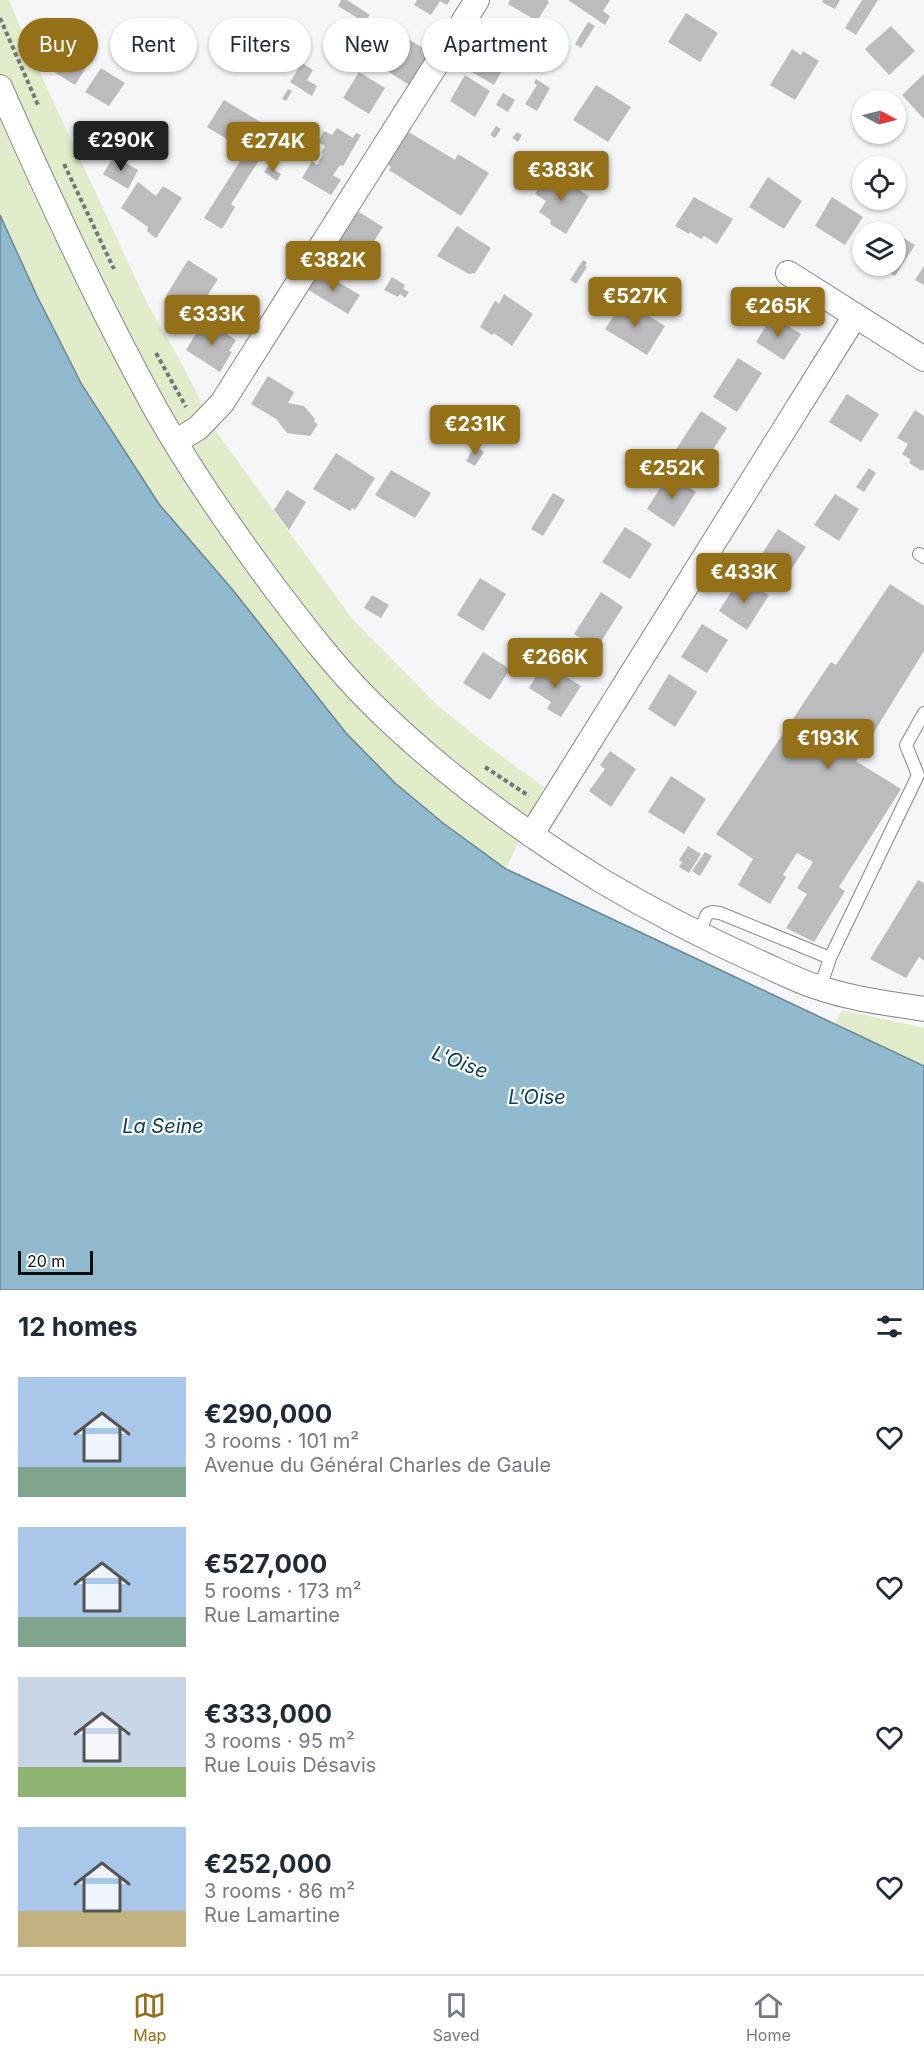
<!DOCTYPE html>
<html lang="en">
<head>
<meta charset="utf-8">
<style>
	:root { --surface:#fff; --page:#f6f6f7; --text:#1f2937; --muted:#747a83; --line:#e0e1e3; --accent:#947018 }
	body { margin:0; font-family:Inter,sans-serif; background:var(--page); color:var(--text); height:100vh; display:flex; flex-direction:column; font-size:22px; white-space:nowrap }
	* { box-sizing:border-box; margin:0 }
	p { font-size:20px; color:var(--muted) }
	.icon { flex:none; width:33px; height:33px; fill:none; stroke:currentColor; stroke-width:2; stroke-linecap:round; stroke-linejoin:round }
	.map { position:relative; height:1290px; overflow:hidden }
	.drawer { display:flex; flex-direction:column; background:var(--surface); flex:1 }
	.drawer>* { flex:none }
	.banner { position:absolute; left:18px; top:18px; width:600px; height:54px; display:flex; gap:12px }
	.needle { width:39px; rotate:97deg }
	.buttons { position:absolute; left:852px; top:90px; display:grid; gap:12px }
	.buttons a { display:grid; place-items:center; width:54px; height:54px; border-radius:50%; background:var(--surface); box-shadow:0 2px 4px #0004; font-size:30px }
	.scale { position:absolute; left:18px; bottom:15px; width:75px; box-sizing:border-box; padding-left:6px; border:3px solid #0c0d0d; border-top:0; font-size:16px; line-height:21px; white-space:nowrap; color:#0c0d0d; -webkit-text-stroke:4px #fff; paint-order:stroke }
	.price { position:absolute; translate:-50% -51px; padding:0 14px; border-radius:6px; background:var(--accent); color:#fff; font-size:20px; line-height:39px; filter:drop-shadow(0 2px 3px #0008) }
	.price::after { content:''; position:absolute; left:50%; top:36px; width:18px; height:14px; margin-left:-9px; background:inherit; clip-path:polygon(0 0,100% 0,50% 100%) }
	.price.on { background:#222; color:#fff }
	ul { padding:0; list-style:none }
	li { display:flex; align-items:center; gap:18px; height:150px; padding:0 18px }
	li span { display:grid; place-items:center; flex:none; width:168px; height:120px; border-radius:0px; color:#555 }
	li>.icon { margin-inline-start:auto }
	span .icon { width:72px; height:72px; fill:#fffc; stroke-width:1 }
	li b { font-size:26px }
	h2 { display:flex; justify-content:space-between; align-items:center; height:72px; padding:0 18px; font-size:26px }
	.pill { padding:0 21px; border-radius:27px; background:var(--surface); box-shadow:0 2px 4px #0004; font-size:21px; line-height:54px }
	.pill.on { background:var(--accent); color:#fff }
	.menu { display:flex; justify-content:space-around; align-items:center; height:84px; border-top:2px solid var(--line); background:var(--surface); font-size:16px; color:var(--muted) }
	.menu a { display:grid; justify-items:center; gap:3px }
	.menu .on { color:var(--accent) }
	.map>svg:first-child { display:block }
</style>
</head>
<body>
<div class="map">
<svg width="924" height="1290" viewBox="0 0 924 1290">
	<rect width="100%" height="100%" fill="#f5f6f7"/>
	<!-- green -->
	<path fill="#e1ecca" d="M0,0h9l24,58 115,247 30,52 42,80 134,184 83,84 46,37 61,45 -38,82 -63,-46 -48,-40 -49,-50 -114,-144 -73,-85 -77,-119 -45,-89 -37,-81z
		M842,1010l82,18v38l-89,-42z"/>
	<!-- water -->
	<path fill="#92bace" stroke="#6a8694" stroke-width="1.5" d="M0,215l37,81 45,89 77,119 73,85 114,144 49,50 48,40 63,46 418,197v224h-924z"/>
	<!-- building -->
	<path fill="#bcbcbe" d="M341,0h6l23,15 -3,3 4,3 -2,4 -31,-19z
		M417,0h33l-3,5 -7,-4 -9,14 -17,-10z
		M510,0h37l2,2 -12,19 -29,-17z
		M568,0h42l-7,11 7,5 -5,9z
		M823,0h17l-5,9 -13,-7z
		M862,0h16l-22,35 -11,-7z
		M686,13l32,20 -18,29 -32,-20z
		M588,22l7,4 -14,22 -6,-4z
		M891,26l24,25 -26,24 -24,-26z
		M392,29l39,24 -20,33 -40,-25z
		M550,35l7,5 -4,7 -8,-4z
		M65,42l27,16 -17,27 -27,-17z
		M483,45l25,15 -14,25 -26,-15z
		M792,49l9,6 2,-4 16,10 -24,39 -25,-15z
		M302,63l11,7 -6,10 10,6 -5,10 -22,-14z
		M101,68l24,15 -16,23 -24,-14z
		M359,72l26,16 -16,26 -26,-16z
		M924,74v45l-22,-24z
		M465,75l25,16 -15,26 -25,-16z
		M536,79l14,9 -13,23 -12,-7 12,-19 -3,-2z
		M596,85l35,22 -23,35 -35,-22z
		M288,89l4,2 -6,10 -4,-2z
		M503,93l12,7 -7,12 -12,-7z
		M224,100l40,24 -3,4 13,9 -43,67 4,3 -13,22 -18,-11 40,-63 -14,-8 3,-4 -26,-16z
		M496,126l5,3 -6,9 -5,-3z
		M337,128l16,10 3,-5 5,2 -18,31 -3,-1 -7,10 8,5 -10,15 -29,-17 10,-17 5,4 6,-11 -2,-1 4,-7 -7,-4 6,-11 8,4z
		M407,131l48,29 3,-6 31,19 -28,43 -72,-46 2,-3 -5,-4z
		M517,132l5,3 -4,7 -6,-4z
		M114,156l24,14 -10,19 -25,-15z
		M268,166l13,8 -4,7 -13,-9z
		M549,172l40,24 -23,38 -16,-10 1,-4 -12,-8 7,-11 -11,-7z
		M768,177l34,24 -18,28 -35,-22z
		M138,182l18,14 7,-10 19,12 -26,40 -9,-7 1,-4 -27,-19z
		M694,197l39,22 -16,25 -13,-8 -3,3 -11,-7 -1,2 -14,-8z
		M832,197l31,20 -18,28 -30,-19z
		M356,210l27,17 -12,19 -1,-1 -9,13 -25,-16z
		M881,223l14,9h-20z
		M457,226l34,22 -16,25 -6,1 -32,-18z
		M896,233l19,12 -20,31 -17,-10h18z
		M188,260l30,19 -23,36 -29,-19z
		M583,260l4,2 -2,4 2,1 -11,17 -6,-4z
		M924,266v19l-9,-5z
		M318,270l42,25 -12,19 -41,-25z
		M392,277l13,8 -2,4 6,3 -4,6 -5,-4 -2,3 -14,-7z
		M504,294l29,20 -21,32 -18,-13 -2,2 -12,-8 15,-26 4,3z
		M624,301l41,25 -18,29 -42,-26z
		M772,316l29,18 -17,26 -28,-18z
		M204,320l32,20 -7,11 3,1 -12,20 -34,-22z
		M738,358l24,15 -25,39 -24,-15z
		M268,376l26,16 -6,11 16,3 11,13 -1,3 4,2 -8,12 -23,-3 -11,-14 -25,-15z
		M847,394l32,20 -18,28 -32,-20z
		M915,410l9,6v53l-2,2 -13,-8 2,-3 -9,-6 6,-10 -11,-6z
		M701,411l26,17 -26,40 -26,-17z
		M475,446l9,6 -9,14 -9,-5z
		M336,453l39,25 -20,32 -3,-2 -2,3 -37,-22z
		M869,468l7,5 -12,19 -8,-5z
		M391,470l40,23 -16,25 -40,-23z
		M669,474l27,18 -22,35 -27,-18z
		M287,490l19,12 -17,28 -15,-20z
		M553,493l12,7 -22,36 -12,-7z
		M835,494l24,15 -20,32 -25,-16z
		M625,527l27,17 -22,35 -28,-17z
		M778,529l28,18 -20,30 -28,-17z
		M480,578l26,16 -23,37 -26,-16z
		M740,578l29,17 -22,35 -28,-19z
		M890,584l34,22v45l-68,110 45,28 -62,98 6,4 -31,51 -28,-14 21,-34 -10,-6 16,-26 -16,-9 -14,22 3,2 -16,27 -32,-19 15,-26 -37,-25 115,-172 5,3z
		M601,592l22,15 -26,41 -23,-14z
		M372,595l17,10 -8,13 -17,-10z
		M702,624l26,16 -21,33 -26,-16z
		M483,652l27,17 -20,31 -27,-17z
		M544,663l37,23 -20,31 -14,-8 4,-7 -22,-14z
		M669,674l28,18 -22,35 -27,-18z
		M610,751l26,18 -25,38 -22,-16 16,-22 -5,-4z
		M671,776l35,23 -22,35 -36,-22z
		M688,846l13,8 -12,19 -10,-6 3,-5 -3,-2z
		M705,852l7,4 -12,20 -8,-5z
		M918,880l6,3v78l-5,-4 -13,21 -36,-19z"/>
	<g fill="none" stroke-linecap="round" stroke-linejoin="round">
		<defs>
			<path id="lane" d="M919,554l5,3
				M698,934l9,-20 5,-2 8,1 110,45
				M820,988l10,-30 88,-183 -12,-30 18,-32"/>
			<path id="street" d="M0,87c48,109 98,217 155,321 36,64 78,124 122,183 29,38 58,76 92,110 70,70 149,128 233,180 49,29 99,55 152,79 21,9 41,20 63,27 34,12 71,16 107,22
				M788,273l136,86
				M175,442l23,-14 24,-25 255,-403
				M531,835l324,-519"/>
		</defs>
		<!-- lane casing -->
		<use href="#lane" stroke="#878788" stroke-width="14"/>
		<!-- street casing -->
		<use href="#street" stroke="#878788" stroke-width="26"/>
		<!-- path -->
		<path stroke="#757677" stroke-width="4" stroke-dasharray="4.5 3" stroke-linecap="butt" d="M0,18l38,87
			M64,164l50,105
			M156,353l30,54
			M485,767l44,29"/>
		<!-- lane -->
		<use href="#lane" stroke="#fff" stroke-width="12"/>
		<!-- street -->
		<use href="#street" stroke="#fff" stroke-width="24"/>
	</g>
	<g text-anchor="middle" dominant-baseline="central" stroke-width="4.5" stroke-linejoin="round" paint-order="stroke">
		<!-- water labels -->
		<g font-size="20" font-style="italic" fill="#0b4157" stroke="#fff">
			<text transform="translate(460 1062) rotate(21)">L'Oise</text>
			<text x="537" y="1097">L’Oise</text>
			<text x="163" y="1126">La Seine</text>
		</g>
	</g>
</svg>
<div class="buttons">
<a><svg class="needle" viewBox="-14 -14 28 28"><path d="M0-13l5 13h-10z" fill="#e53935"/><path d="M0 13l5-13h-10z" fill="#747a83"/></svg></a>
<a><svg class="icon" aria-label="locate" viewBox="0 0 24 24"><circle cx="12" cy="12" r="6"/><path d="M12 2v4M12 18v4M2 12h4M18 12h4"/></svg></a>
<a><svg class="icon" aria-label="layers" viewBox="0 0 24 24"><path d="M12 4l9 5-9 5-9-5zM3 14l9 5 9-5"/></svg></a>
</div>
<div class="scale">20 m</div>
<b class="price on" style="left:121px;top:172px">€290K</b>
<b class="price" style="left:273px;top:173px">€274K</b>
<b class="price" style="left:561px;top:202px">€383K</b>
<b class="price" style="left:333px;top:292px">€382K</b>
<b class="price" style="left:635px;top:328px">€527K</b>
<b class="price" style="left:778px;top:338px">€265K</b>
<b class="price" style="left:212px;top:346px">€333K</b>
<b class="price" style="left:475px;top:456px">€231K</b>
<b class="price" style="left:672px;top:500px">€252K</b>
<b class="price" style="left:744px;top:604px">€433K</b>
<b class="price" style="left:555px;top:689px">€266K</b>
<b class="price" style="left:828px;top:770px">€193K</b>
<div class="banner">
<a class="pill on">Buy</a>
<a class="pill">Rent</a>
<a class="pill">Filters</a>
<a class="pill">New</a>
<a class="pill">Apartment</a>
</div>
</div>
<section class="drawer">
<h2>12 homes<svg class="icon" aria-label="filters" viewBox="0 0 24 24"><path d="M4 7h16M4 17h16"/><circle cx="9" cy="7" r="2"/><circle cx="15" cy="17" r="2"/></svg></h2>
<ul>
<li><span style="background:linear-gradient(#a9c7e8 75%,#7fa58c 0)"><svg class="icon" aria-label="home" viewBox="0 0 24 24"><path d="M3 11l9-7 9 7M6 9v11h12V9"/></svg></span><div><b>€290,000</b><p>3 rooms · 101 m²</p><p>Avenue du Général Charles de Gaule</p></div><svg class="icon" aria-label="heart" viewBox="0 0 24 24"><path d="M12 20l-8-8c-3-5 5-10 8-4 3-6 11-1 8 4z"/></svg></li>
<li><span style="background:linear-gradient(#a9c7e8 75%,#7fa58c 0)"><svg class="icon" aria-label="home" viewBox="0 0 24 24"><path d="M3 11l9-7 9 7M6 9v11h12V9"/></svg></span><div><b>€527,000</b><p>5 rooms · 173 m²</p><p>Rue Lamartine</p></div><svg class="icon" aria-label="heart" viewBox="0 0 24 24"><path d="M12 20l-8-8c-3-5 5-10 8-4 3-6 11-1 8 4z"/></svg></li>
<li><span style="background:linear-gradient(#c9d6e8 75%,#8fb573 0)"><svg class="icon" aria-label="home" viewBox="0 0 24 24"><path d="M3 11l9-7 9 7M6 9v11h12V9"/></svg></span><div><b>€333,000</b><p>3 rooms · 95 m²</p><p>Rue Louis Désavis</p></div><svg class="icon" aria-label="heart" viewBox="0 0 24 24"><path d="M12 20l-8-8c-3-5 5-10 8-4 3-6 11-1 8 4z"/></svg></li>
<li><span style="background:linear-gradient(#a9c7e8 70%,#c2b280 0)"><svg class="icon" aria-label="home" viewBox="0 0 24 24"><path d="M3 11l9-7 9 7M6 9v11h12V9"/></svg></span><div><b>€252,000</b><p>3 rooms · 86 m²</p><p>Rue Lamartine</p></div><svg class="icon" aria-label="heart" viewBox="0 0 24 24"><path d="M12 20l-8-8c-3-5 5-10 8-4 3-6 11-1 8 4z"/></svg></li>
</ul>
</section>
<nav class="menu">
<a class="on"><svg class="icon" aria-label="map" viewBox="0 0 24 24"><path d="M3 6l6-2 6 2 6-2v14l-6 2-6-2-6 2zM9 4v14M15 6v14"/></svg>Map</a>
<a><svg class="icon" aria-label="saved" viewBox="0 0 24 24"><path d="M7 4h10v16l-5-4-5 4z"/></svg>Saved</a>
<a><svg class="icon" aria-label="home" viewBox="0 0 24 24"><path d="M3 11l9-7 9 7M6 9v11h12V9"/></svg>Home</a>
</nav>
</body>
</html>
